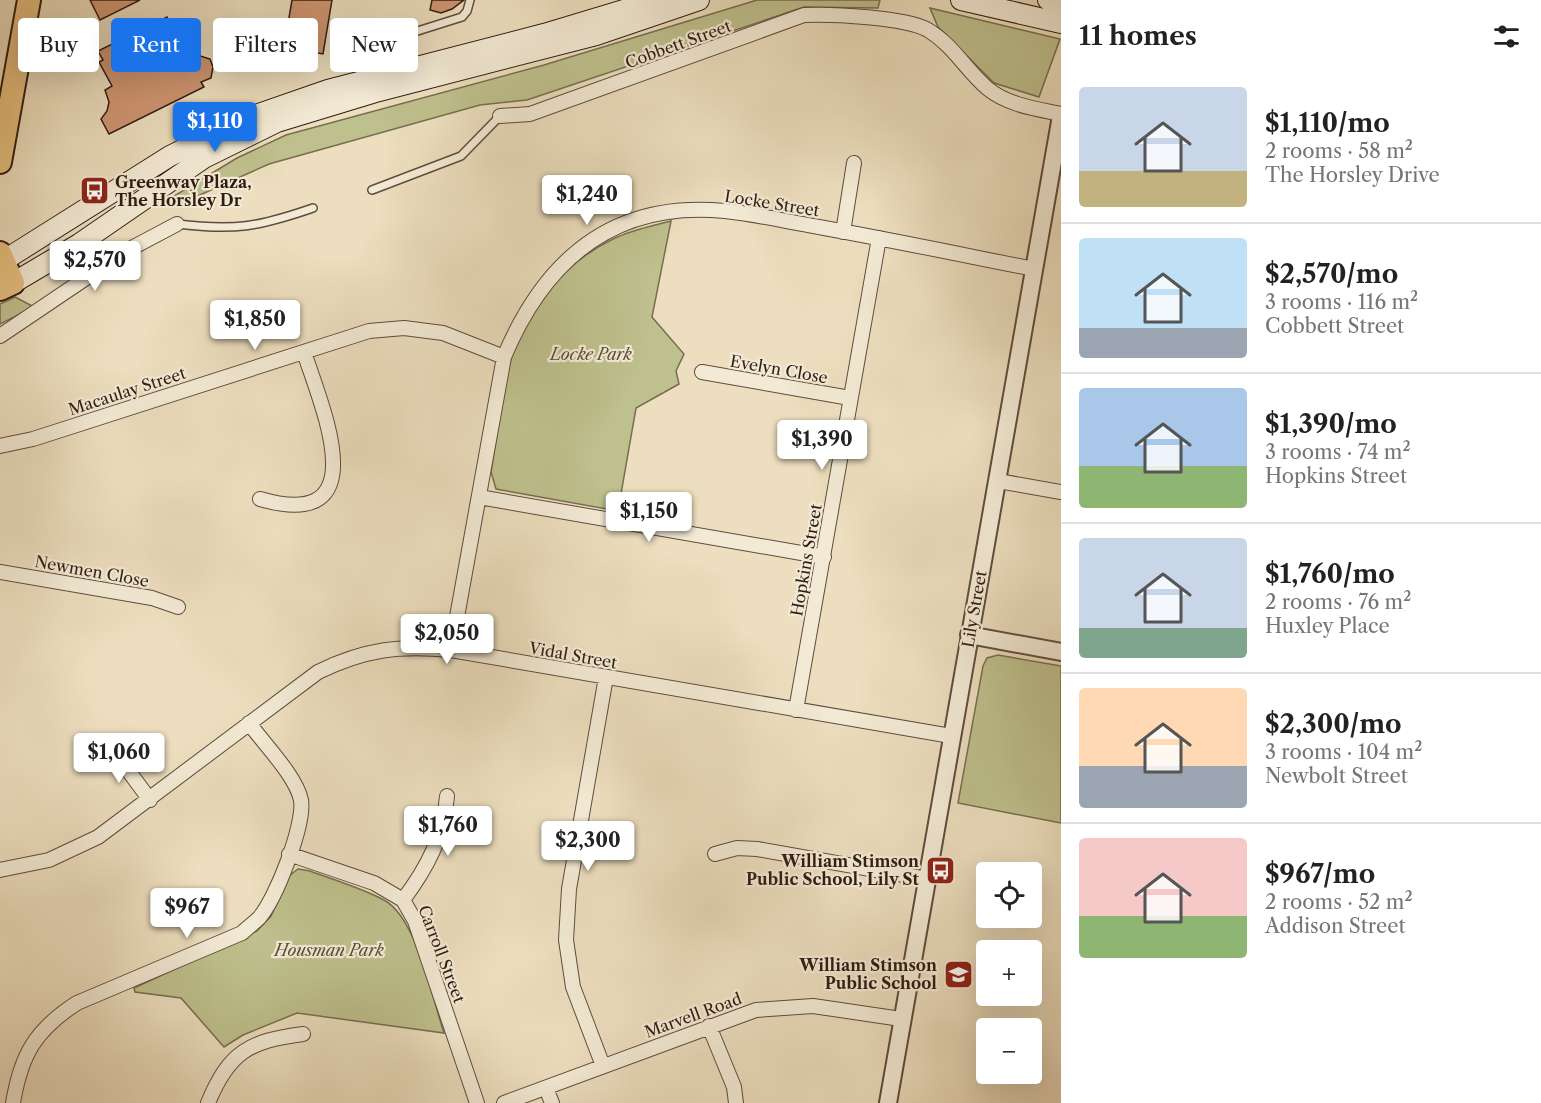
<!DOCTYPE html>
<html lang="en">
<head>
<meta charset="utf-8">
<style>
	:root { --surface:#fff; --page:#f6f6f6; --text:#222; --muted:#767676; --line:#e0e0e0; --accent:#1a73e8 }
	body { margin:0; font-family:"Libre Caslon Text",serif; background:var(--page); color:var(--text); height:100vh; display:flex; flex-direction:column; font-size:22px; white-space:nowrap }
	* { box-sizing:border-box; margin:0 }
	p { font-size:20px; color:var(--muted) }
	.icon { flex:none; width:33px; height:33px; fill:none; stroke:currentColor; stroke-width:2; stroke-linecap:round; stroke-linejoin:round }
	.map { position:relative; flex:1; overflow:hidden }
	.drawer { display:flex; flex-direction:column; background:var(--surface); width:480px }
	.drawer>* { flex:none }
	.top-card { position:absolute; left:18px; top:18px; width:570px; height:54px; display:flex; gap:12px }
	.controls { position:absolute; left:976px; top:862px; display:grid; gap:12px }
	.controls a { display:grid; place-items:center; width:66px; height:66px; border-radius:6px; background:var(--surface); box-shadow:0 6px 24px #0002; font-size:30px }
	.price { position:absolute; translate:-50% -51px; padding:0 14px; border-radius:6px; background:#fff; color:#222; font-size:20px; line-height:39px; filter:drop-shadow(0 2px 3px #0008) }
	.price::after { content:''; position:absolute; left:50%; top:36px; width:18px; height:14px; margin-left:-9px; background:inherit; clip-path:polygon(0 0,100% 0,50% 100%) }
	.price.active { background:var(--accent); color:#fff }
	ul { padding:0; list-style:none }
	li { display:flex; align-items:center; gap:18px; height:150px; padding:0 18px }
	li+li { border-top:2px solid var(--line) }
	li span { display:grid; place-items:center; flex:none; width:168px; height:120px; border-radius:6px; color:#555 }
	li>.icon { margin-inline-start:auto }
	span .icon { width:72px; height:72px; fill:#fffc; stroke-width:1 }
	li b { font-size:26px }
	h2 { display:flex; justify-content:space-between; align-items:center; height:72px; padding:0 18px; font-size:26px }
	.pill { padding:0 21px; border-radius:6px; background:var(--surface); box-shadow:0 6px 24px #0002; font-size:21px; line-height:54px }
	.pill.active { background:var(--accent); color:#fff }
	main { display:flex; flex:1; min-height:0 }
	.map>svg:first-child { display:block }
</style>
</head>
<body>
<main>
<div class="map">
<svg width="1061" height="1103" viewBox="0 0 1061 1103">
	<rect width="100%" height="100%" fill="#ecdebe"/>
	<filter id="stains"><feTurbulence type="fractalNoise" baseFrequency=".00333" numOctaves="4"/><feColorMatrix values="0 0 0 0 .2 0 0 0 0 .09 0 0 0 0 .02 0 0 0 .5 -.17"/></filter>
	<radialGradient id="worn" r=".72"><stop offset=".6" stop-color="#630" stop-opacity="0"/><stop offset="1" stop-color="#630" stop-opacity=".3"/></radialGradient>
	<!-- green -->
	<path fill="#bec08d" stroke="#776e50" stroke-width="1.5" d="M757,0h123l-2,8 -74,-1 -277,93 -47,5 -211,59 -87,39 -8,-7 63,-38 49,-23 258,-70z
		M930,8l130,31 -21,58 -45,-14 -56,-56z
		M671,221l-19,96 32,37 -8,17 3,13 -43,24 -18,103 -122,-22 -5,-17c6,-36 10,-73 19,-109 13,-52 55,-101 103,-124 18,-9 39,-13 58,-18z
		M15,297l19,10 -34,17v-20z
		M998,655l63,11v157l-103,-20 25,-137 4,-8z
		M298,869l12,2c24,9 51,17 74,29 33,18 48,98 60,133l-147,-20 -54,22 -19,12 -43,-49 -46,-6 -1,-4 123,-57 14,-15 18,-40z"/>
	<!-- building -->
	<path fill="#ce9672" stroke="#301c13" stroke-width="1.5" d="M90,0h50l-40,20z
		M292,0h40l-9,54 -39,-7z
		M432,0h32l-12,9 -11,4 -11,-3z
		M167,17l4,10 -12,6 13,24 13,-6 25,8 3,8 -2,11 -10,4 3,5 -95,47 -8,-15 6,-8 2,-9 -4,-12 7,-4 -13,-24 4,-2 -5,-9z"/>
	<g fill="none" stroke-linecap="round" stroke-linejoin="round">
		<defs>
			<path id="service" d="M408,34l54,-17 5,-6 3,-11
				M372,190l89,-34 39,-40
				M177,224c58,7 81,3 136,-16"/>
			<path id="minor" d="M500,116l30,-2 274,-99c28,-1 101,2 124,15 25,15 38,40 59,58 20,17 50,21 74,26
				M843,232l11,-69
				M0,336l126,-85 51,-27
				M702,372l148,26
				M0,446l33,-7 336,-108 35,-3 39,5 61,24
				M998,481l63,11
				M479,497l345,60
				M260,499c118,34 62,-91 44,-147
				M0,572l152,26 26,9
				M451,650l53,-293c41,-98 110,-157 221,-146 31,3 63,11 94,16 72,13 144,28 215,42
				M796,710l83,-472
				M113,750l37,50
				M289,854l85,29 29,17 12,21 62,182
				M715,854l22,-6 20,1 170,30
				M0,870l49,-10 49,-23 220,-165c47,-23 82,-27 133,-22l500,86
				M403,900c24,-32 41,-64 44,-104
				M709,1026l25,61 2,16
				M603,1066l-30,-79 -7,-47 3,-51 37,-212
				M546,1088l6,15
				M13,1103c8,-48 22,-73 64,-100l165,-70c5,-5 12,-10 17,-15 17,-19 46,-94 42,-118 -5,-24 -37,-56 -52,-77
				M208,1103c21,-51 41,-62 95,-69
				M504,1103l252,-93 57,-4 88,13"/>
			<path id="tertiary" d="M969,635l92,17
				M888,1103l173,-987"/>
			<path id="secondary" d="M961,0l100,23
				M1048,0l13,5
				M3,261l167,-105 74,-37 84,-29 216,-56 113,-34
				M13,283l66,-39 125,-86 73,-36 102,-31 217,-56 103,-35"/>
			<path id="primary" d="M0,162l29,-162
				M0,253l13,30 -13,6"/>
		</defs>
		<!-- service casing -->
		<use href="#service" stroke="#5f4c3e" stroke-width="10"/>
		<!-- minor casing -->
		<use href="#minor" stroke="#5f4c3e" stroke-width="16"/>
		<!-- tertiary casing -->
		<use href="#tertiary" stroke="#5f4c3e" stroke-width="20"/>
		<!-- secondary casing -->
		<use href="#secondary" stroke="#301c13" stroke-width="22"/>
		<!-- primary casing -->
		<use href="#primary" stroke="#301c13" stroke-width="26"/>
		<!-- service -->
		<use href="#service" stroke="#f3ead5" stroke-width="7"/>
		<!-- minor -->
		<use href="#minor" stroke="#f3ead5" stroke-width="14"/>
		<!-- tertiary -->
		<use href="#tertiary" stroke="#f3ead5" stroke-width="16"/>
		<!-- secondary -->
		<use href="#secondary" stroke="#f3ead5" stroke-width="20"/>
		<!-- primary -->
		<use href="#primary" stroke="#e6bf7f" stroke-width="22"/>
	</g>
	<!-- icons -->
	<defs>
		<symbol id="bus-square" viewBox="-11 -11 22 22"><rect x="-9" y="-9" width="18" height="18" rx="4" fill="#8f2418" stroke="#f3ead5"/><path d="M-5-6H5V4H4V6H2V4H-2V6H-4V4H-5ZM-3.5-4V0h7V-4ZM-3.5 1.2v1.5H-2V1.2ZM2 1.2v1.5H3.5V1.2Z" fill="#fff"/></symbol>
		<symbol id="school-square" viewBox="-11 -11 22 22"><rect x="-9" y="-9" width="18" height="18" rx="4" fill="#8f2418" stroke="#f3ead5"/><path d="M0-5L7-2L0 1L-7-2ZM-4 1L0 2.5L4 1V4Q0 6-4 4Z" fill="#fff"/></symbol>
	</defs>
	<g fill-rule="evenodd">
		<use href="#bus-square" x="78" y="174" width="33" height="33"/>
		<use href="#bus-square" x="924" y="854" width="33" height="33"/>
		<use href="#school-square" x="942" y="958" width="33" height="33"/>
	</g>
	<g text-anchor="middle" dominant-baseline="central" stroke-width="4.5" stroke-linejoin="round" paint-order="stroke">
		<!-- street labels -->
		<g font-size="16" fill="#301c13" stroke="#f3ead5">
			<text transform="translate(678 44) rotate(-20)">Cobbett Street</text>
			<text transform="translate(772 203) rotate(9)">Locke Street</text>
			<text transform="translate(779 369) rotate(10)">Evelyn Close</text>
			<text transform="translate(127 391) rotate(-18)">Macaulay Street</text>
			<text transform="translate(806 560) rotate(-80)">Hopkins Street</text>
			<text transform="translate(92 571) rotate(10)">Newmen Close</text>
			<text transform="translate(974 609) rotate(-80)">Lily Street</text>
			<text transform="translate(573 655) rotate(10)">Vidal Street</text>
			<text transform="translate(442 954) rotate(69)">Carroll Street</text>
			<text transform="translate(693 1015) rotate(-20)">Marvell Road</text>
		</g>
		<!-- poi labels -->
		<g font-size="16" font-weight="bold" fill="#301c13" stroke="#f3ead5" text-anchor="end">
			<text x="115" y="182" text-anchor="start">Greenway Plaza,<tspan x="115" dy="18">The Horsley Dr</tspan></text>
			<text x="919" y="861">William Stimson<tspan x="919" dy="18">Public School, Lily St</tspan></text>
			<text x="937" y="965">William Stimson<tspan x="937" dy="18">Public School</tspan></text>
		</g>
		<!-- park labels -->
		<g font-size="16" font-style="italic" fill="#5b4d38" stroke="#f3ead5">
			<text x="591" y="354">Locke Park</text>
			<text x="329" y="950">Housman Park</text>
		</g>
	</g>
	<rect width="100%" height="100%" filter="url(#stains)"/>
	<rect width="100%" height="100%" fill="url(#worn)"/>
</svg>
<div class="controls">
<a><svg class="icon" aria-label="locate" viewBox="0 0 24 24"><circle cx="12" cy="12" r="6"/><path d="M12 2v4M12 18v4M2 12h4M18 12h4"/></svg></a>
<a>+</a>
<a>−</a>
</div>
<b class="price active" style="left:215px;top:153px">$1,110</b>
<b class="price" style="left:587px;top:226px">$1,240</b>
<b class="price" style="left:95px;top:292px">$2,570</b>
<b class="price" style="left:255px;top:351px">$1,850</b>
<b class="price" style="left:822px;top:471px">$1,390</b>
<b class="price" style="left:649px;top:543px">$1,150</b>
<b class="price" style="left:447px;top:665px">$2,050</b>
<b class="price" style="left:119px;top:784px">$1,060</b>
<b class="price" style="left:448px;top:857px">$1,760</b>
<b class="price" style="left:588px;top:872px">$2,300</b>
<b class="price" style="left:187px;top:939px">$967</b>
<div class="top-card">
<a class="pill">Buy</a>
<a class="pill active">Rent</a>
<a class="pill">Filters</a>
<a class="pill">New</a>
</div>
</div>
<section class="drawer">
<h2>11 homes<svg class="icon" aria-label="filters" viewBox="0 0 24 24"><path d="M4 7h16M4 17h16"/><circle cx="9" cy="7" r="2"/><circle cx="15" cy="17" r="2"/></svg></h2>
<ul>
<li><span style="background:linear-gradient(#c9d6e8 70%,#c2b280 0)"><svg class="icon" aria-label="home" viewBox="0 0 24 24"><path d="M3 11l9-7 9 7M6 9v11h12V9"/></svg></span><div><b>$1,110/mo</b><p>2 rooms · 58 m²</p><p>The Horsley Drive</p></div></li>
<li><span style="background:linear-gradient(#bfe0f5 75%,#9aa5b1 0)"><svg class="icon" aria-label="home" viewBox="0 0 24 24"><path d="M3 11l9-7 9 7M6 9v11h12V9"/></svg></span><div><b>$2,570/mo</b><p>3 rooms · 116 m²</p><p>Cobbett Street</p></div></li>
<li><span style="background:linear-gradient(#a9c7e8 65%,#8fb573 0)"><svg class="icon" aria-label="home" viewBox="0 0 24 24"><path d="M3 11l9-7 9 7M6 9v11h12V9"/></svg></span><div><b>$1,390/mo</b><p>3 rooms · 74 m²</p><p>Hopkins Street</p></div></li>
<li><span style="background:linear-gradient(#c9d6e8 75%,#7fa58c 0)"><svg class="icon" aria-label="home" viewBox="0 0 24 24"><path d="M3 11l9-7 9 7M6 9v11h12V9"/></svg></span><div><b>$1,760/mo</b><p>2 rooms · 76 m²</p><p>Huxley Place</p></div></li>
<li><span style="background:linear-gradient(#ffd9b3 65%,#9aa5b1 0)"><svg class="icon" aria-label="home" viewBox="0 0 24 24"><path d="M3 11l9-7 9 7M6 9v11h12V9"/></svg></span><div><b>$2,300/mo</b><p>3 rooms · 104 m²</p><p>Newbolt Street</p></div></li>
<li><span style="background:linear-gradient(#f6c9c9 65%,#8fb573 0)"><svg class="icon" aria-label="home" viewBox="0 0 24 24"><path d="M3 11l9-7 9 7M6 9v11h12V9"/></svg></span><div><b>$967/mo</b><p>2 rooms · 52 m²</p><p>Addison Street</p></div></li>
</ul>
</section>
</main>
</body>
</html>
